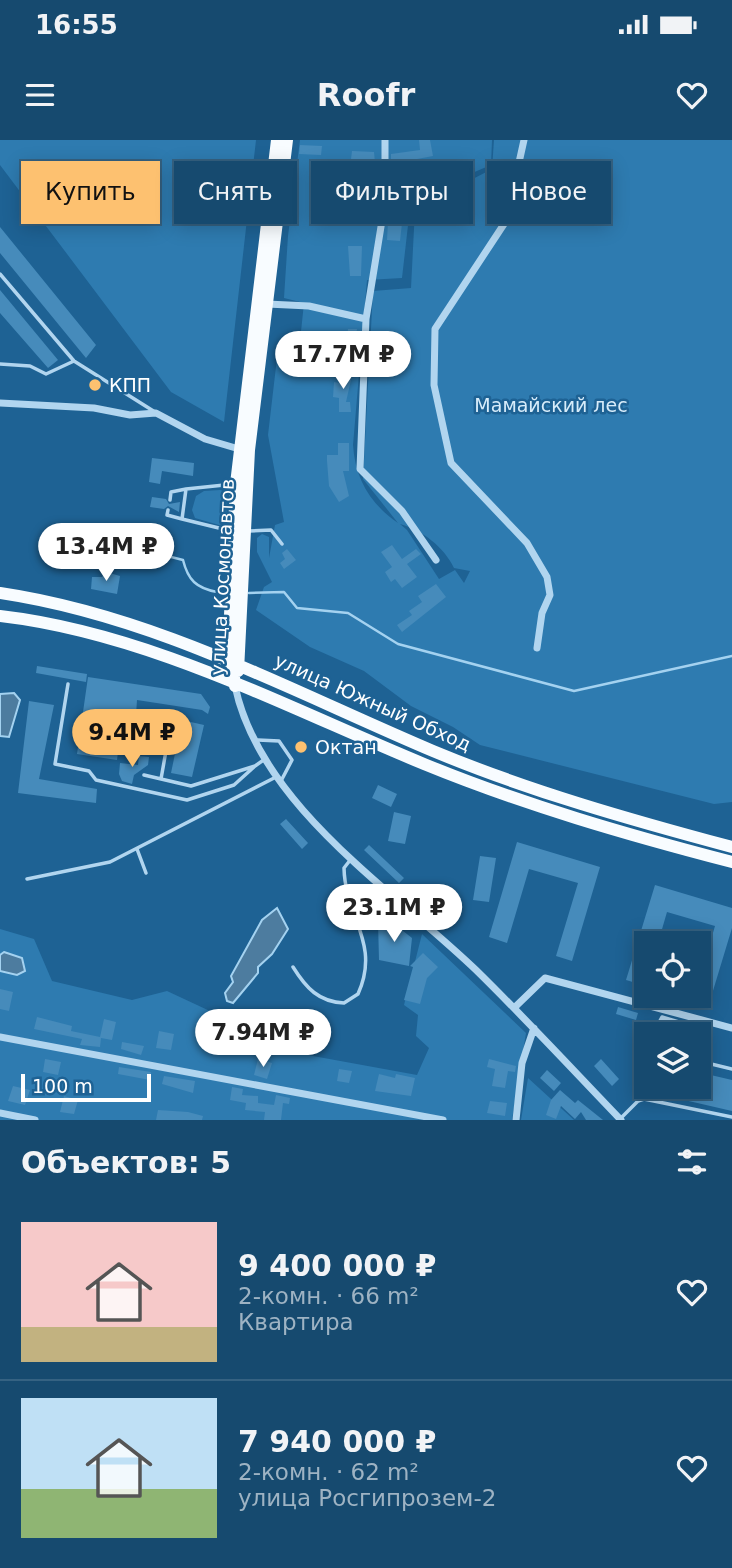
<!DOCTYPE html>
<html lang="ru">
<head>
<meta charset="utf-8">
<style>
	:root { --surface:#164a6f; --page:#1f5174; --text:#f1f3f6; --muted:#9eb3c3; --line:#356282; --accent:#fdc170 }
	body { margin:0; font-family:"DejaVu Sans",sans-serif; background:var(--page); color:var(--text); height:100vh; display:flex; flex-direction:column; font-size:26px; white-space:nowrap }
	* { box-sizing:border-box; margin:0 }
	p { font-size:23px; color:var(--muted) }
	.icon { flex:none; width:38px; height:38px; fill:none; stroke:currentColor; stroke-width:2; stroke-linecap:round; stroke-linejoin:round }
	.map { position:relative; height:980px; overflow:hidden }
	.panel { display:flex; flex-direction:column; background:var(--surface); flex:1 }
	.panel>* { flex:none }
	.banner { position:absolute; left:21px; top:21px; width:691px; height:63px; display:flex; gap:14px }
	.tools { position:absolute; left:634px; top:791px; display:grid; gap:14px }
	.tools a { display:grid; place-items:center; width:77px; height:77px; border-radius:0px; background:var(--surface); box-shadow:0 4px 18px #0003,0 0 0 2px var(--line); font-size:35px }
	.scale { position:absolute; left:21px; bottom:18px; width:130px; box-sizing:border-box; padding-left:7px; border:4px solid #fff; border-top:0; font-size:19px; line-height:24px; white-space:nowrap; color:#fff; -webkit-text-stroke:5px #1e6294; paint-order:stroke }
	.price { position:absolute; translate:-50% -60px; padding:0 16px; border-radius:24px; background:#fff; color:#222; font-size:23px; line-height:46px; filter:drop-shadow(0 2px 4px #0008) }
	.price::after { content:''; position:absolute; left:50%; top:42px; width:21px; height:16px; margin-left:-10px; background:inherit; clip-path:polygon(0 0,100% 0,50% 100%) }
	.price.current { background:var(--accent); color:#111 }
	ul { padding:0; list-style:none }
	li { display:flex; align-items:center; gap:21px; height:175px; padding:0 21px }
	li+li { border-top:2px solid var(--line) }
	li span { display:grid; place-items:center; flex:none; width:196px; height:140px; border-radius:0px; color:#555 }
	li>.icon { margin-inline-start:auto }
	span .icon { width:84px; height:84px; fill:#fffc; stroke-width:1 }
	li b { font-size:30px }
	h2 { display:flex; justify-content:space-between; align-items:center; height:84px; padding:0 21px; font-size:30px }
	.tag { padding:0 24px; border-radius:0px; background:var(--surface); box-shadow:0 4px 18px #0003,0 0 0 2px var(--line); font-size:24px; line-height:63px }
	.tag.current { background:var(--accent); color:#111 }
	.status { display:flex; justify-content:space-between; align-items:center; height:49px; padding:0 35px; background:var(--surface); direction:ltr }
	.status svg { height:19px; fill:currentColor }
	header { display:flex; justify-content:space-between; align-items:center; height:91px; padding:0 21px; background:var(--surface); font-size:32px; font-weight:800 }
	.map>svg:first-child { display:block }
</style>
</head>
<body>
<div class="status"><b>16:55</b><svg viewBox="0 0 49 12"><path d="M0 12V9h3v3zM5 12V6h3v6zM10 12V3h3v9zM15 12V0h3v12zM26 1h20v11H26zM47 4h2v5h-2z"/></svg></div>
<header><svg class="icon" aria-label="menu" viewBox="0 0 24 24"><path d="M4 6h16M4 12h16M4 18h16"/></svg>Roofr<svg class="icon" aria-label="heart" viewBox="0 0 24 24"><path d="M12 20l-8-8c-3-5 5-10 8-4 3-6 11-1 8 4z"/></svg></header>
<div class="map">
<svg width="732" height="980" viewBox="0 0 732 980">
	<rect width="100%" height="100%" fill="#1e6294"/>
	<!-- green -->
	<path fill="#2e7bb0" fill-rule="evenodd" d="M0,0h256l-32,282 -53,-30 -171,-227z
		M300,0h192l-1,25 -80,34 -9,79 -35,2 -14,165c2,33 17,59 45,78l-35,-44 10,-188 38,-3 4,-79 77,-40 2,-29h238v662l-18,2 -234,-59 -27,-18 -42,-21 -47,-35 -54,-24 -54,-37 8,-23 8,-5 -15,-30v-14l5,-4 7,3v21l6,-33 9,-3 -16,-87 9,-77 21,2 6,-57 -20,-5 4,-62zM400,384c22,6 44,23 54,44l16,3 -6,12 -9,-13 -16,9 -32,-49z
		M220,350l7,2 -1,31 -7,2 -24,-7 -3,-8 4,-14 8,-5z
		M0,789l34,10 18,42 80,19 35,-9 135,63 115,21 12,-27 -13,-12 2,-21 -14,-10 18,-71 104,99 -14,87h-512z
		M528,938l46,42h-53z"/>
	<!-- water -->
	<path fill="#4d7c9f" stroke="#a4d2f0" stroke-width="2" d="M14,553l6,7 -11,37 -9,-1v-42z
		M277,768l11,21 -16,25 -14,13v6l-25,30 -6,-2 -2,-8 8,-11 -2,-6 31,-56z
		M4,812l18,6 3,13 -8,4 -17,-4v-16z"/>
	<g fill="none" stroke-linecap="round" stroke-linejoin="round">
		<!-- stream -->
		<path stroke="#a4d2f0" stroke-width="2.5" d="M92,399l29,-1 11,9 51,13c5,20 13,28 34,32
			M249,453l35,-1 13,16 51,5 50,31 176,47 158,-35"/>
	</g>
	<!-- building -->
	<path fill="#468bbb" d="M419,0h11l3,16 -42,8v-10l29,-4z
		M300,5l22,1 -1,9 -22,-1z
		M352,11l22,1 2,22 -11,-1 1,-14h-15z
		M360,67l16,1 -1,10 -16,-1z
		M388,82l14,1 -2,18 -13,-1z
		M0,87l96,118 -10,13 -86,-105z
		M348,106h14l-1,30h-11z
		M0,150l58,70 -10,8 -48,-55z
		M348,189h9l-4,24 -12,-1 1,-14h5z
		M342,229l11,2 -7,31h4l1,10h-12v-14l-6,-1 1,-15 6,1z
		M338,303h11v28h-6l6,25 -10,6 -10,-16 -2,-25v-6h11z
		M152,318l42,5 -1,13 -31,-5 -2,13 -11,-2z
		M152,357l14,2 3,5 11,-2 -1,10 -11,-6 -4,3 -14,-2z
		M392,405l10,14 14,-10 5,5 -14,10 10,13 -15,11 -7,-9 -4,3 -6,-10 7,-5 -11,-15z
		M287,409l9,11 -12,9 -4,-6 5,-4 -3,-6z
		M106,432l14,4 -3,18 -26,-5 1,-12h10z
		M436,444l10,13 -44,35 -5,-7 15,-10 -3,-4 13,-9 -4,-6z
		M37,526l50,8 -1,8 -50,-9z
		M88,537l113,17 9,13 -2,7 -6,-4 -65,-10 -1,15 -13,-2 -6,47 -40,-6z
		M29,561l25,4 -15,74 58,10 -1,14 -78,-10z
		M139,575l28,2 -1,9 -15,-2 -1,4 -13,-2z
		M182,580l22,5 -12,52 -21,-4z
		M139,616l10,1 -1,8 -14,10 -2,9 -10,-3 -3,-7 1,-11 18,2z
		M378,645l19,9 -6,13 -19,-9z
		M394,672l17,4 -6,28 -17,-3z
		M286,679l22,24 -6,6 -22,-25z
		M517,702l83,25 -28,94 -16,-5 22,-73 -49,-14 -22,74 -18,-6z
		M369,705l35,33 -5,5 -35,-33z
		M480,716l16,2 -7,44 -16,-2z
		M655,745l77,23v20l-23,76 -11,-3v-17l17,-58 -48,-14 -9,31h-12v43l-20,-6z
		M382,779l7,1 23,18 -3,28 -30,-6 -1,-38z
		M423,813l15,14 -11,11 -7,26 -16,-4 9,-33 -3,-1z
		M0,849l13,3 -4,19 -9,-2z
		M618,867l20,6 -2,7 -20,-6z
		M37,877l35,9 -1,5 29,6 4,-18 12,3 -4,18 -11,-2 -1,9 -20,-2 2,-6 -48,-10z
		M159,891l15,3 -3,16 -15,-2z
		M122,902l22,4 -3,9 -20,-6z
		M45,919l16,3 -3,13 -15,-3z
		M258,919l14,4 -5,16 -13,-4z
		M489,919l27,7 -1,6 -7,-1 -3,17 -13,-2 3,-17 -8,-2z
		M601,919l18,20 -7,7 -18,-20z
		M119,927l32,5 -1,8 -32,-6z
		M339,929l13,2 -3,12 -12,-2z
		M547,930l14,13 -7,8 -14,-13z
		M698,932l34,8v31l-78,-18 1,-6h43z
		M379,934l16,4 1,-4 19,4 -4,18 -36,-5z
		M164,936l31,5 -2,12 -31,-9z
		M13,946l17,4 -5,15 -17,-4z
		M232,947l11,2 -1,6 16,1v7l16,2 2,-10 14,3 -1,6 -6,-1 -2,17h-17l1,-8 -20,-2 1,-7 -16,-3z
		M560,950l15,13 3,-3 25,20h-17l-5,-8 -6,7 -14,-13 -5,13 -10,-4 5,-15z
		M64,956l14,4 -4,14 -14,-2z
		M490,961l17,2 -2,13 -18,-3z
		M158,970l30,2 15,4 -1,4h-46z"/>
	<g fill="none" stroke-linecap="round" stroke-linejoin="round">
		<!-- lane -->
		<path stroke="#b1d5ef" stroke-width="3.5" d="M0,134l74,87 81,51
			M0,224l30,2 16,8 28,-13
			M170,360l1,-8 15,-3
			M168,370l-1,5 15,4
			M231,391l-49,-12 4,-30 48,-5
			M249,391l22,-1 11,14
			M68,544l-13,80 34,7 7,9 91,20 47,-15 21,-19
			M258,600l21,1 13,19 -11,21
			M144,635l47,11 64,-20 10,-7
			M161,639l11,-62
			M137,709l9,24
			M27,739l83,-17 166,-85
			M293,827c13,21 26,35 51,36l14,-9c23,-51 -13,-77 -14,-126l7,-9
			M653,894l9,-17 27,8 15,11 -1,26 29,7
			M638,961l-3,-15 11,-31
			M620,979l18,-18 6,-2 88,18"/>
		<!-- street -->
		<path stroke="#b1d5ef" stroke-width="7" d="M524,0l-18,81 -71,108 -1,56 17,78 76,80 20,34 3,18 -8,18 -5,35
			M267,164l42,2 57,13 -6,150 42,42 34,49
			M366,179l19,-117v-62
			M0,263l94,5 36,7 26,-2 49,26 34,10
			M235,546c25,119 158,204 241,284 50,49 97,100 145,150
			M514,868l31,-30 187,50
			M0,897l443,83
			M0,973l35,7
			M516,980l6,-57 12,-35"/>
		<!-- primary -->
		<path stroke="#f8fcff" stroke-width="12" d="M0,453c155,23 291,98 433,158 96,40 198,69 299,96
			M0,476c148,17 288,92 424,148 100,41 204,71 308,98
			M238,531l11,-221 38,-310
			M235,546l-6,-49 7,-153 41,-344"/>
	</g>
	<!-- markers -->
	<g fill="#fdc170" stroke="#1e6294" stroke-width="2.5">
		<circle cx="95" cy="245" r="7"/>
		<circle cx="301" cy="607" r="7"/>
	</g>
	<g text-anchor="middle" dominant-baseline="central" stroke-width="5" stroke-linejoin="round" paint-order="stroke">
		<!-- poi labels -->
		<g font-size="19" fill="#fff" stroke="#1e6294" text-anchor="start">
			<text x="109" y="245">КПП</text>
			<text x="315" y="607">Октан</text>
		</g>
		<!-- park labels -->
		<g font-size="19" fill="#d7ecfa" stroke="#1e6294">
			<text x="551" y="265">Мамайский лес</text>
		</g>
		<!-- street labels -->
		<g font-size="19" fill="#fff" stroke="#1e6294">
			<text transform="translate(222 437) rotate(-87)">улица Космонавтов</text>
			<text transform="translate(373 562) rotate(24)">улица Южный Обход</text>
		</g>
	</g>
</svg>
<div class="tools">
<a><svg class="icon" aria-label="locate" viewBox="0 0 24 24"><circle cx="12" cy="12" r="6"/><path d="M12 2v4M12 18v4M2 12h4M18 12h4"/></svg></a>
<a><svg class="icon" aria-label="layers" viewBox="0 0 24 24"><path d="M12 4l9 5-9 5-9-5zM3 14l9 5 9-5"/></svg></a>
</div>
<div class="scale">100 m</div>
<b class="price" style="left:343px;top:251px">17.7M ₽</b>
<b class="price" style="left:106px;top:443px">13.4M ₽</b>
<b class="price current" style="left:132px;top:629px">9.4M ₽</b>
<b class="price" style="left:394px;top:804px">23.1M ₽</b>
<b class="price" style="left:263px;top:929px">7.94M ₽</b>
<div class="banner">
<a class="tag current">Купить</a>
<a class="tag">Снять</a>
<a class="tag">Фильтры</a>
<a class="tag">Новое</a>
</div>
</div>
<section class="panel">
<h2>Объектов: 5<svg class="icon" aria-label="filters" viewBox="0 0 24 24"><path d="M4 7h16M4 17h16"/><circle cx="9" cy="7" r="2"/><circle cx="15" cy="17" r="2"/></svg></h2>
<ul>
<li><span style="background:linear-gradient(#f6c9c9 75%,#c2b280 0)"><svg class="icon" aria-label="home" viewBox="0 0 24 24"><path d="M3 11l9-7 9 7M6 9v11h12V9"/></svg></span><div><b>9 400 000 ₽</b><p>2-комн. · 66 m²</p><p>Квартира</p></div><svg class="icon" aria-label="heart" viewBox="0 0 24 24"><path d="M12 20l-8-8c-3-5 5-10 8-4 3-6 11-1 8 4z"/></svg></li>
<li><span style="background:linear-gradient(#bfe0f5 65%,#8fb573 0)"><svg class="icon" aria-label="home" viewBox="0 0 24 24"><path d="M3 11l9-7 9 7M6 9v11h12V9"/></svg></span><div><b>7 940 000 ₽</b><p>2-комн. · 62 m²</p><p>улица Росгипрозем-2</p></div><svg class="icon" aria-label="heart" viewBox="0 0 24 24"><path d="M12 20l-8-8c-3-5 5-10 8-4 3-6 11-1 8 4z"/></svg></li>
</ul>
</section>
</body>
</html>
